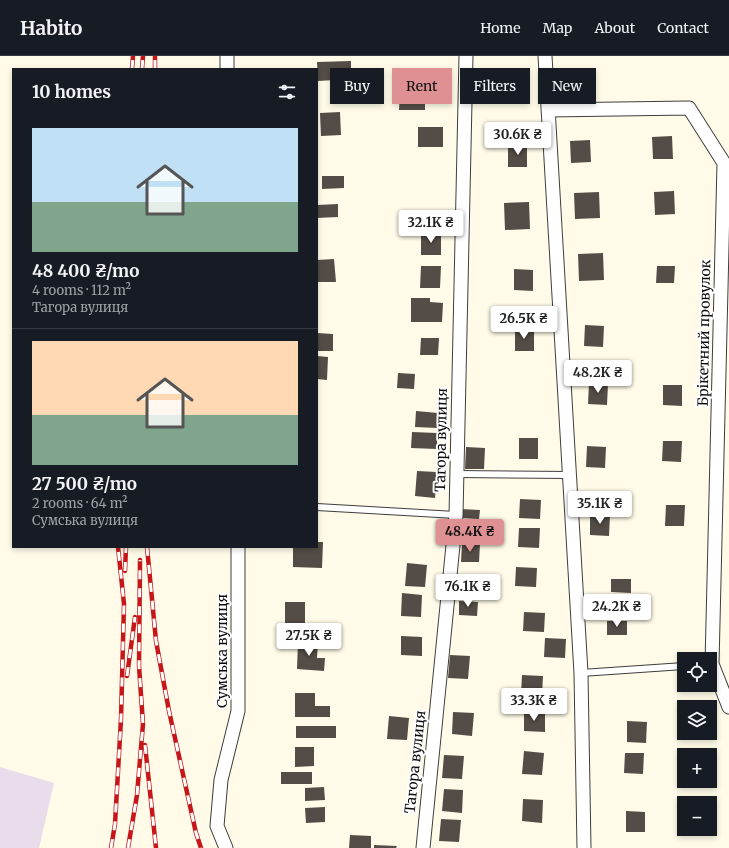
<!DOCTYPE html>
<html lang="en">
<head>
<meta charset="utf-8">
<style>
	:root { --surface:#171b24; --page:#20242c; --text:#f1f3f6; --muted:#9ea1a6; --line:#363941; --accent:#de9093 }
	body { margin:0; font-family:Merriweather,serif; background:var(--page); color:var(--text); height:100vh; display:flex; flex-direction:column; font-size:15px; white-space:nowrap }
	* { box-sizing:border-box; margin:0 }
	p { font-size:13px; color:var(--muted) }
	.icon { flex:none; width:22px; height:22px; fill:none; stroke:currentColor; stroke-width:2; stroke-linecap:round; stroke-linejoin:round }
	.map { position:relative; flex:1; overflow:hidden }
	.drawer { position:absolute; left:12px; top:12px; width:306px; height:480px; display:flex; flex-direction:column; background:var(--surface); border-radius:0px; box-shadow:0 2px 6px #0003 }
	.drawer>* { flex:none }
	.hud { position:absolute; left:330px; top:12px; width:339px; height:36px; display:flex; gap:8px }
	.controls { position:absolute; left:677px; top:596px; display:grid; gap:8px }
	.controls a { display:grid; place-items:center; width:40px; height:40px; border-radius:0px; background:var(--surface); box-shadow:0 2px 6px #0003; font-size:20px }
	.price { position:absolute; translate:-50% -34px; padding:0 9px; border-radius:4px; background:#fff; color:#222; font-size:13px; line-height:26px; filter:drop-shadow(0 1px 2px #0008) }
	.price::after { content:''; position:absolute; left:50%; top:24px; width:12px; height:9px; margin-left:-6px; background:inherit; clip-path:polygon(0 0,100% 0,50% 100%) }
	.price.current { background:var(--accent); color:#111 }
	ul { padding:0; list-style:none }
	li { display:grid; align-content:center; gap:8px; height:212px; padding:0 20px }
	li+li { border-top:1px solid var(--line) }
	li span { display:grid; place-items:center; height:124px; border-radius:0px; color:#555 }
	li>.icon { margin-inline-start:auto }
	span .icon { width:72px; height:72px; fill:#fffc; stroke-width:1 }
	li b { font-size:17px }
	h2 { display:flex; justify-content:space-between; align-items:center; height:48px; padding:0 20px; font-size:17px }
	.chip { padding:0 14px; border-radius:0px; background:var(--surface); box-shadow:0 2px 6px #0003; font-size:14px; line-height:36px }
	.chip.current { background:var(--accent); color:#111 }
	header { display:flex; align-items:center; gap:24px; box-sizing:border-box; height:56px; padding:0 20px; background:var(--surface); border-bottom:1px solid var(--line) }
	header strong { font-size:19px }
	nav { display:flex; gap:22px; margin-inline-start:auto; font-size:14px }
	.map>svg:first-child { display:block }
</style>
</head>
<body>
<header>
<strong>Habito</strong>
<nav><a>Home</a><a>Map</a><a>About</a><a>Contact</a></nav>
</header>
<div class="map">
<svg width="729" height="792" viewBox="0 0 729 792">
	<rect width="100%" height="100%" fill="#fffbe8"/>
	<!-- industrial -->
	<path fill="#eaddeb" d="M0,711l54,16 -15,65h-39z"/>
	<!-- building -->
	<path fill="#544c46" d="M351,5v18l-33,2 -1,-19z
		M400,34h25v20h-26z
		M340,56l1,23 -20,1 -1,-23z
		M418,71h25v20h-25z
		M672,80l1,23h-20l-1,-22z
		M590,84l1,22 -20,1 -1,-22z
		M508,90h19v21h-19z
		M322,120h22v12l-22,1z
		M674,135l1,23 -20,1 -1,-23z
		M599,136l1,26 -25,1 -1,-26z
		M529,146l1,27 -25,1 -1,-27z
		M338,148v13l-21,1v-13z
		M421,176h20v23h-20z
		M603,197l1,27 -25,1 -1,-27z
		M334,203l2,23h-19v-22z
		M421,210h20l-1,22h-20z
		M657,210h18l-1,17h-18z
		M514,213l19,1v21l-19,-1z
		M411,242h19v4l13,1 -1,19h-31z
		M585,269l19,1 -1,21 -19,-1z
		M515,274h19v21h-19z
		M317,277l16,1v17h-16z
		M421,282h18l-1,17h-18z
		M317,300l11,1 -1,23 -10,-1z
		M398,317l17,1 -1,15 -17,-1z
		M589,327l19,1 -1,21 -19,-1z
		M663,329h19v21l-19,-1z
		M416,355l22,2 -1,15 -22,-1z
		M412,376l25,1v16l-26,-1z
		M519,382h19v21h-19z
		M663,385h19l-1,21 -19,-1z
		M587,390l19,1 -1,21 -19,-1z
		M466,391l19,1 -1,21h-19z
		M417,415l20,1 -2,26 -20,-2z
		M520,443l21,1 -1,19 -21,-1z
		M666,449h19l-1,21h-19z
		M461,453l19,1 -1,9 -19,-1z
		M590,459h20l-1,21 -19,-1z
		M519,472h21l-1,20 -21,-1z
		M317,486h6l-1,26 -29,-1v-20h24z
		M462,487l18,1 -1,18h-18z
		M407,507l20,2 -2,22 -20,-1z
		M516,511l21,1 -1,19 -21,-1z
		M611,523h20v14l-20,-1z
		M402,537l20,2 -1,22 -20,-1z
		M459,545l19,1 -1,14 -18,-1z
		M285,546h20v23h-20z
		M524,556l21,1 -1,19 -21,-1z
		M607,565h20v14h-20z
		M401,580l21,1v19l-21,-1z
		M545,582l21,1 -1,19 -21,-1z
		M298,585l20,1 -1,16h8l-1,13 -27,-2z
		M450,599l20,1 -2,23 -20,-1z
		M522,619l21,1 -1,19 -21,-1z
		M295,637h20v13h15v11h-35z
		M453,656l21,1 -2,23 -20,-2z
		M524,656l21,1v19l-21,-1z
		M389,660l20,2 -2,22 -20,-1z
		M627,665l20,1 -1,21 -19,-1z
		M296,670h40v12h-40z
		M295,691h19v19l-19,1z
		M524,695l20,2 -2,22 -20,-1z
		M625,697h19l-1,21 -19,-1z
		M444,699l20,1 -2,23 -20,-1z
		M281,716h31v12h-31z
		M324,731l1,13 -20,1v-13z
		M444,733l19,1 -1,23 -20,-2z
		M523,743l20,1 -1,23 -20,-2z
		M325,751v15l-19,1 -1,-15z
		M626,755l19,1v20h-19z
		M441,763l20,1 -2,22 -20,-1z
		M350,779l21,1v12h-22z
		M374,789l23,1 -1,2h-22z"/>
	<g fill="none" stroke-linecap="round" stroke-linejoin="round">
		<defs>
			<path id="service" d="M457,418l113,1
				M317,451l139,8
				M581,617l103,-7"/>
			<path id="minor" d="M227,0v13
				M545,0l36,617 3,175
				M548,54l141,-2 35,55 -12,501 17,43
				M226,792l-9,-22 4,-46 17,-69v-164
				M423,792l33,-333 10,-459"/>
		</defs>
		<!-- service casing -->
		<use href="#service" stroke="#3e3e3e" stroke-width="8"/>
		<!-- minor casing -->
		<use href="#minor" stroke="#3e3e3e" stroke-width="15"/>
		<!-- service -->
		<use href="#service" stroke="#fff" stroke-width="6"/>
		<!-- minor -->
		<use href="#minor" stroke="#fff" stroke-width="13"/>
		<defs>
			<path id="rail" d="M132,13l1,-13
				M142,13l1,-13
				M155,13v-13
				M147,491l9,94 13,70 27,122 5,15
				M125,515l1,-24
				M127,620l8,-59
				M145,689l11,103
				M111,792l4,-24 6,-105 3,-115 -6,-57
				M128,792l9,-53 6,-71 -4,-58 1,-106"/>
		</defs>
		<!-- rail casing -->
		<use href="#rail" stroke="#c7161a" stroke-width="4.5"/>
		<!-- rail -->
		<use href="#rail" stroke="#fff" stroke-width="3" stroke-dasharray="9" stroke-linecap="butt"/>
	</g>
	<g text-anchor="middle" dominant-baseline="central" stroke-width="4" stroke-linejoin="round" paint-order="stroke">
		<!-- street labels -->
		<g font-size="14" fill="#0b0b0b" stroke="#fff">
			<text transform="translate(704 277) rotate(-89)">Брiкетний провулок</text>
			<text transform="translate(441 384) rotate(-89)">Тагора вулиця</text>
			<text transform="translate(222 595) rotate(-90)">Сумська вулиця</text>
			<text transform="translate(415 706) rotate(-84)">Тагора вулиця</text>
		</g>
	</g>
</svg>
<div class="controls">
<a><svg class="icon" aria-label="locate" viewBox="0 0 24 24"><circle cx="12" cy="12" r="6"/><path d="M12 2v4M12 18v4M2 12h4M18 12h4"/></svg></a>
<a><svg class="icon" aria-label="layers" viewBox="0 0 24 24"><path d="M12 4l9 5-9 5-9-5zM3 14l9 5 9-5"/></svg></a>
<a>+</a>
<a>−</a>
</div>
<b class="price" style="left:518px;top:100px">30.6K ₴</b>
<b class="price" style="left:431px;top:188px">32.1K ₴</b>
<b class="price" style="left:524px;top:284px">26.5K ₴</b>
<b class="price" style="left:598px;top:338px">48.2K ₴</b>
<b class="price" style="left:600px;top:469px">35.1K ₴</b>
<b class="price current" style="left:470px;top:497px">48.4K ₴</b>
<b class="price" style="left:468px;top:552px">76.1K ₴</b>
<b class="price" style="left:617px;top:572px">24.2K ₴</b>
<b class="price" style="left:309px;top:601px">27.5K ₴</b>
<b class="price" style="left:534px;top:666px">33.3K ₴</b>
<div class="hud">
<a class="chip">Buy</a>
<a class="chip current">Rent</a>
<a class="chip">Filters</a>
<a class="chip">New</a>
</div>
<section class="drawer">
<h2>10 homes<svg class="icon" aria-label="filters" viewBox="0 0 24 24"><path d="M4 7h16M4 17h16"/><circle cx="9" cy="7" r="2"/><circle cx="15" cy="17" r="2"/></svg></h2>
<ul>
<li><span style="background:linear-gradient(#bfe0f5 60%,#7fa58c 0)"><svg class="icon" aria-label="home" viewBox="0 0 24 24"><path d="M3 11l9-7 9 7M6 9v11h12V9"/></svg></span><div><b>48 400 ₴/mo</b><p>4 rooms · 112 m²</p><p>Тагора вулиця</p></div></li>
<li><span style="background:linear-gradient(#ffd9b3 60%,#7fa58c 0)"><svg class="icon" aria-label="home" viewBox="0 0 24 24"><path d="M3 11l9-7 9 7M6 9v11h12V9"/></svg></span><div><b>27 500 ₴/mo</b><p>2 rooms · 64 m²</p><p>Сумська вулиця</p></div></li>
</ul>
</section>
</div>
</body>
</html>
